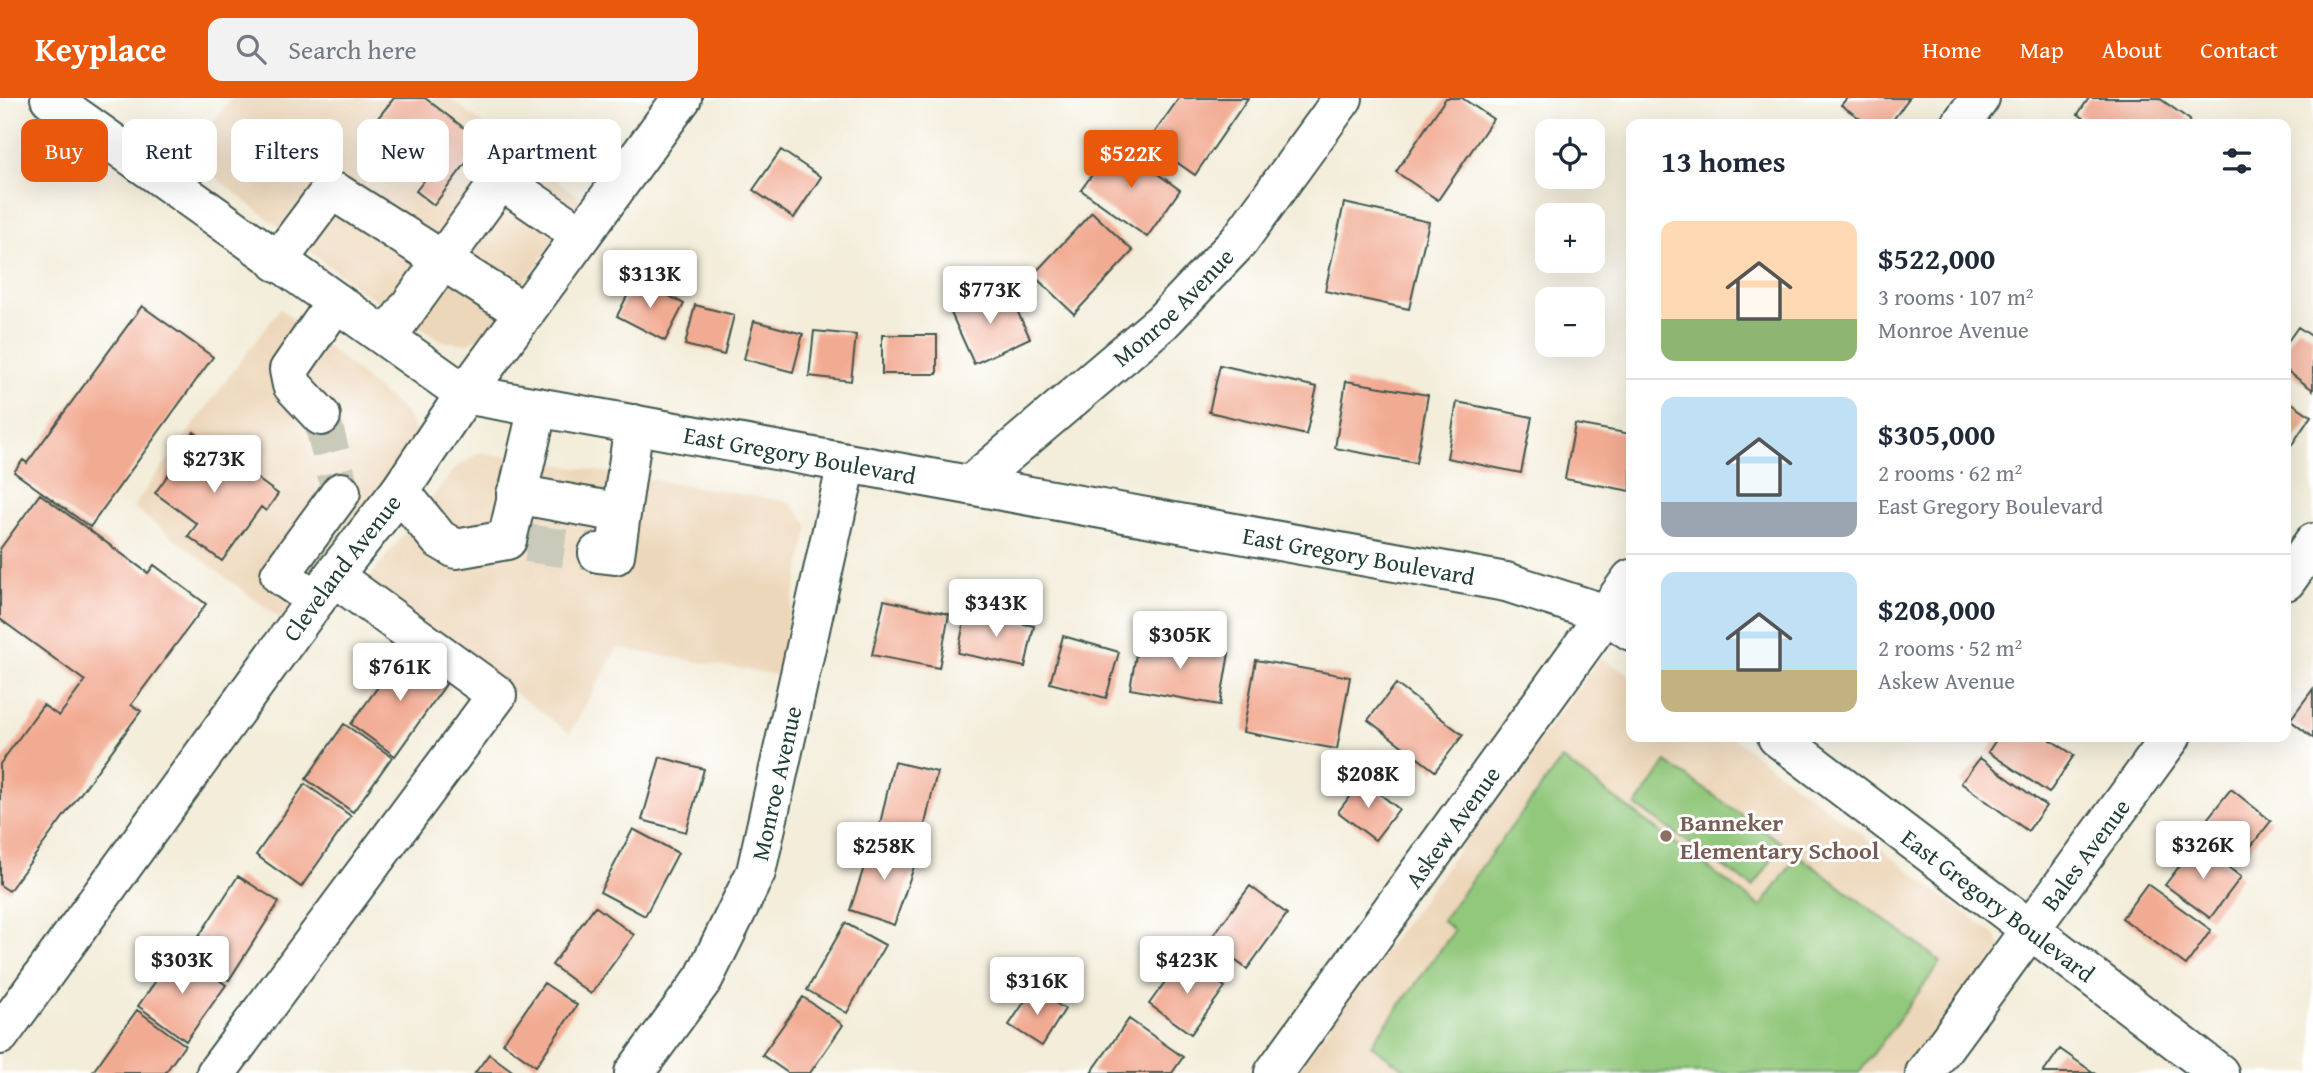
<!DOCTYPE html>
<html lang="en">
<head>
<meta charset="utf-8">
<style>
	:root { --surface:#fff; --page:#f2f2f3; --text:#1f2937; --muted:#747a83; --line:#e0e1e3; --accent:#ea580c }
	body { margin:0; font-family:"Gentium Book Plus",serif; background:var(--page); color:var(--text); height:100vh; display:flex; flex-direction:column; font-size:26px; white-space:nowrap }
	* { box-sizing:border-box; margin:0 }
	p { font-size:23px; color:var(--muted) }
	.icon { flex:none; width:38px; height:38px; fill:none; stroke:currentColor; stroke-width:2; stroke-linecap:round; stroke-linejoin:round }
	.map { position:relative; flex:1; overflow:hidden }
	.panel { position:absolute; left:1626px; top:21px; width:665px; height:623px; display:flex; flex-direction:column; background:var(--surface); border-radius:14px; box-shadow:0 7px 28px #0002 }
	.panel>* { flex:none }
	.top-card { position:absolute; left:21px; top:21px; width:665px; height:63px; display:flex; gap:14px }
	.buttons { position:absolute; left:1535px; top:21px; display:grid; gap:14px }
	.buttons a { display:grid; place-items:center; width:70px; height:70px; border-radius:14px; background:var(--surface); box-shadow:0 7px 28px #0002; font-size:35px }
	.price { position:absolute; translate:-50% -60px; padding:0 16px; border-radius:7px; background:#fff; color:#222; font-size:23px; line-height:46px; filter:drop-shadow(0 2px 4px #0008) }
	.price::after { content:''; position:absolute; left:50%; top:42px; width:21px; height:16px; margin-left:-10px; background:inherit; clip-path:polygon(0 0,100% 0,50% 100%) }
	.price.selected { background:var(--accent); color:#fff }
	ul { padding:0; list-style:none }
	li { display:flex; align-items:center; gap:21px; height:175px; padding:0 35px }
	li+li { border-top:2px solid var(--line) }
	li span { display:grid; place-items:center; flex:none; width:196px; height:140px; border-radius:14px; color:#555 }
	li>.icon { margin-inline-start:auto }
	span .icon { width:84px; height:84px; fill:#fffc; stroke-width:1 }
	li b { font-size:30px }
	h2 { display:flex; justify-content:space-between; align-items:center; height:84px; padding:0 35px; font-size:30px }
	.pill { padding:0 24px; border-radius:14px; background:var(--surface); box-shadow:0 7px 28px #0002; font-size:24px; line-height:63px }
	.pill.selected { background:var(--accent); color:#fff }
	header { display:flex; align-items:center; gap:42px; box-sizing:border-box; height:98px; padding:0 35px; background:var(--accent); color:#fff }
	header strong { font-size:33px }
	nav { display:flex; gap:38px; margin-inline-start:auto; font-size:24px }
	.search { width:490px; height:63px; background:var(--page); display:flex; align-items:center; gap:18px; box-sizing:border-box; padding:0 24px; border-radius:14px; color:var(--muted); font-size:26px }
	.map>svg:first-child { display:block }
</style>
</head>
<body>
<header>
<strong>Keyplace</strong>
<div class="search"><svg class="icon" aria-label="search" viewBox="0 0 24 24"><circle cx="10" cy="10" r="6"/><path d="M15 15l6 6"/></svg>Search here</div>
<nav><a>Home</a><a>Map</a><a>About</a><a>Contact</a></nav>
</header>
<div class="map">
<svg width="2313" height="975" viewBox="0 0 2313 975">
	<rect width="100%" height="100%" fill="#fff"/>
	<filter id="ink" filterUnits="userSpaceOnUse"><feTurbulence type="fractalNoise" baseFrequency=".0143" numOctaves="2"/><feDisplacementMap in="SourceGraphic" scale="14" xChannelSelector="R" yChannelSelector="G"/><feConvolveMatrix kernelMatrix="1 2 1 2 8 2 1 2 1" color-interpolation-filters="sRGB"/></filter>
	<filter id="wash" filterUnits="userSpaceOnUse"><feTurbulence type="fractalNoise" baseFrequency=".00686" numOctaves="4" result="noise"/><feDisplacementMap in="SourceGraphic" scale="28" xChannelSelector="R" yChannelSelector="G"/><feGaussianBlur stdDeviation="1.57" result="paint"/><feColorMatrix in="noise" values="0 0 0 0 0 0 0 0 0 0 0 0 0 0 0 0 0 1.4 0 .05"/><feComposite in="paint" operator="in"/></filter>
	<g filter="url(#wash)">
		<rect width="100%" height="100%" fill="#f3edda"/>
		<!-- built -->
		<path fill="#edd7ba" d="M231,0h218l135,103 -98,133 -20,10 -23,-3 -83,-51 -172,-134z
			M280,210l125,104 12,21 -15,27 -120,160 -149,-113z
			M480,354l310,50 19,24 -32,149 -160,-27 -47,85 -205,-149 90,-116z
			M1600,560l31,17v62h101l263,198 7,13 -91,125h-616z"/>
		<!-- green -->
		<path fill="#92c87b" stroke="#588258" stroke-width="2" d="M1562,661l199,148 37,-52 143,107 -82,111h-449l-39,-28 83,-114 -12,-11z
			M1666,664l117,82 -30,43 -117,-81z"/>
		<g id="blocks">
			<!-- building -->
			<path fill="#f2ab93" d="M394,0h31l57,44 -48,63 -18,-14 20,-26 -59,-46z
				M1179,0h69l-53,77 -47,-33z
				M1446,0h16l31,21 -55,81 -42,-28z
				M1847,0h62l-19,26h-22l-27,-19z
				M2089,0h70l31,22 -2,4h-96l-14,-10z
				M1115,45l65,47 -33,47 -66,-47z
				M781,52l40,27 -27,41 -41,-28z
				M1344,105l85,19 -20,87 -84,-18z
				M1092,114l41,39 -59,63 -41,-39z
				M636,180l48,26 -19,37 -48,-25z
				M1006,189l24,51 -56,26 -23,-51z
				M695,207l39,10 -10,40 -39,-10z
				M142,208l71,51 -123,170 -76,-55 9,-12 4,3z
				M754,223l49,13 -10,38 -49,-13z
				M2298,229l15,10v53l-27,-20v-26z
				M814,233l42,4 -5,46 -42,-5z
				M882,237h55v39h-55z
				M1220,267l97,22 -11,48 -97,-23z
				M1346,283l82,14 -12,68 -81,-15z
				M2286,301l25,17 -24,36 -1,-1z
				M1457,304l75,15 -11,56 -74,-15z
				M1575,326l56,10v57l-66,-12z
				M194,334l84,62 -12,17 -5,-4 -39,54 -34,-25 9,-12 -42,-31 30,-42 -3,-3z
				M40,396l108,79 6,-8 52,39 -75,101 10,6 -132,180 -9,-6v-121l43,-59 16,11 26,-35 -85,-62v-70z
				M884,502l65,14 -10,54 -67,-13z
				M966,514l68,14 -9,41 -67,-14z
				M1063,538l56,16 -13,46 -56,-15z
				M1139,539l90,16 -9,52 -90,-16z
				M405,552l44,30 -54,76 -44,-32z
				M1256,562l94,17 -13,72 -94,-17z
				M1396,586l67,51 -28,36 -67,-51z
				M2313,591v49l-23,-18z
				M344,626l48,33 -39,55 -47,-33z
				M1998,639h48l28,18 -25,38 -61,-41z
				M660,659l44,12 -18,63 -44,-12z
				M1980,660l66,48 -18,25 -67,-48z
				M894,664l43,10 -15,65 -43,-9z
				M1362,682l37,29 -24,31 -37,-28z
				M305,686l46,32 -50,71 -45,-32z
				M2231,691l40,32 -27,34 -40,-32z
				M633,731l45,24 -33,63 -45,-24z
				M873,742l45,15 -24,70 -44,-15z
				M2197,745l44,34 -31,41 -45,-33z
				M238,778l41,26 -50,78 -41,-27z
				M2147,786l64,46 -25,35 -64,-47z
				M1250,788l37,28 -40,55 -38,-28z
				M595,808l39,29 -43,59 -39,-29z
				M845,825l40,22 -38,68 -40,-23z
				M178,852l48,35 -40,56 -48,-35z
				M1183,859l42,30 -34,47 -42,-30z
				M544,885l33,22 -41,61 -33,-23z
				M1033,891l32,20 -23,37 -33,-21z
				M803,899l40,28 -33,48h-22l-26,-18z
				M137,912l48,35 -20,28h-73z
				M1129,921l54,38 -11,16h-81z
				M2060,951l34,24h-51z
				M489,956l26,19h-40z"/>
		</g>
	</g>
	<g filter="url(#ink)">
		<use href="#blocks" fill-opacity="0" stroke="#3f574d" stroke-width="2"/>
		<g fill="none" stroke-linecap="round" stroke-linejoin="round">
			<!-- minor-tunnel -->
			<path stroke="#c9cab9" stroke-width="38" stroke-dasharray="38 19" stroke-linecap="butt" d="M321,318l20,76
				M527,445l71,10"/>
			<defs>
				<g id="minor">
					<path d="M1961,26l19,-26"/>
					<path d="M277,164l50,-67 10,-2 188,120"/>
					<path d="M387,239l108,-149 13,-3 73,50"/>
					<path d="M465,296l217,-296"/>
					<path d="M321,318l-29,-31 -3,-15 47,-68"/>
					<path id="s1" d="M970,387l192,-163 77,-81 104,-143"/>
					<path d="M400,393l39,48 17,10 51,-9 31,-133"/>
					<path d="M516,396l105,19"/>
					<path d="M598,455l17,2 19,-131"/>
					<path d="M2286,483l27,-38"/>
					<path d="M316,502l-36,-25 61,-83"/>
					<path d="M216,975l281,-378 -164,-119"/>
					<path id="s2" d="M634,975l70,-95 52,-106 91,-409"/>
					<path id="s3" d="M1274,975l357,-494"/>
					<path id="s4" d="M1925,975l246,-336"/>
				</g>
				<g id="major">
					<path id="s5" d="M50,0l415,296 1041,188 100,32 25,17"/>
					<path id="s6" d="M1777,639l442,336"/>
					<path id="s7" d="M0,937l333,-459 67,-85 65,-97"/>
				</g>
			</defs>
			<!-- minor casing -->
			<use href="#minor" stroke="#3f574d" stroke-width="42"/>
			<!-- major casing -->
			<use href="#major" stroke="#3f574d" stroke-width="42"/>
			<!-- minor -->
			<use href="#minor" stroke="#fff" stroke-width="38"/>
			<!-- major -->
			<use href="#major" stroke="#fff" stroke-width="38"/>
		</g>
	</g>
	<!-- markers -->
	<circle fill="#8d6e63" stroke="#fff" stroke-width="2.5" cx="1666" cy="738" r="7"/>
	<g text-anchor="middle" dominant-baseline="central" stroke-width="6" stroke-linejoin="round" paint-order="stroke">
		<!-- street labels -->
		<g font-size="24" fill="#1f3d34" stroke="#fff">
			<text stroke="none"><textPath href="#s1" startOffset="270">Monroe Avenue</textPath></text>
			<text stroke="none"><textPath href="#s5" startOffset="850">East Gregory Boulevard</textPath></text>
			<text stroke="none"><textPath href="#s5" startOffset="1418">East Gregory Boulevard</textPath></text>
			<text stroke="none"><textPath href="#s7" startOffset="579">Cleveland Avenue</textPath></text>
			<text stroke="none"><textPath href="#s2" startOffset="327">Monroe Avenue</textPath></text>
			<text stroke="none"><textPath href="#s3" startOffset="304">Askew Avenue</textPath></text>
			<text stroke="none"><textPath href="#s4" startOffset="271">Bales Avenue</textPath></text>
			<text stroke="none"><textPath href="#s6" startOffset="278">East Gregory Boulevard</textPath></text>
		</g>
		<!-- education labels -->
		<g font-size="24" font-weight="bold" fill="#785e54" stroke="#fff" text-anchor="start">
			<text x="1680" y="724">Banneker<tspan x="1680" dy="28">Elementary School</tspan></text>
		</g>
	</g>
</svg>
<div class="buttons">
<a><svg class="icon" aria-label="locate" viewBox="0 0 24 24"><circle cx="12" cy="12" r="6"/><path d="M12 2v4M12 18v4M2 12h4M18 12h4"/></svg></a>
<a>+</a>
<a>−</a>
</div>
<b class="price selected" style="left:1131px;top:92px">$522K</b>
<b class="price" style="left:650px;top:212px">$313K</b>
<b class="price" style="left:990px;top:228px">$773K</b>
<b class="price" style="left:214px;top:397px">$273K</b>
<b class="price" style="left:996px;top:541px">$343K</b>
<b class="price" style="left:1180px;top:573px">$305K</b>
<b class="price" style="left:400px;top:605px">$761K</b>
<b class="price" style="left:1368px;top:712px">$208K</b>
<b class="price" style="left:2203px;top:783px">$326K</b>
<b class="price" style="left:884px;top:784px">$258K</b>
<b class="price" style="left:182px;top:898px">$303K</b>
<b class="price" style="left:1187px;top:898px">$423K</b>
<b class="price" style="left:1037px;top:919px">$316K</b>
<div class="top-card">
<a class="pill selected">Buy</a>
<a class="pill">Rent</a>
<a class="pill">Filters</a>
<a class="pill">New</a>
<a class="pill">Apartment</a>
</div>
<section class="panel">
<h2>13 homes<svg class="icon" aria-label="filters" viewBox="0 0 24 24"><path d="M4 7h16M4 17h16"/><circle cx="9" cy="7" r="2"/><circle cx="15" cy="17" r="2"/></svg></h2>
<ul>
<li><span style="background:linear-gradient(#ffd9b3 70%,#8fb573 0)"><svg class="icon" aria-label="home" viewBox="0 0 24 24"><path d="M3 11l9-7 9 7M6 9v11h12V9"/></svg></span><div><b>$522,000</b><p>3 rooms · 107 m²</p><p>Monroe Avenue</p></div></li>
<li><span style="background:linear-gradient(#bfe0f5 75%,#9aa5b1 0)"><svg class="icon" aria-label="home" viewBox="0 0 24 24"><path d="M3 11l9-7 9 7M6 9v11h12V9"/></svg></span><div><b>$305,000</b><p>2 rooms · 62 m²</p><p>East Gregory Boulevard</p></div></li>
<li><span style="background:linear-gradient(#bfe0f5 70%,#c2b280 0)"><svg class="icon" aria-label="home" viewBox="0 0 24 24"><path d="M3 11l9-7 9 7M6 9v11h12V9"/></svg></span><div><b>$208,000</b><p>2 rooms · 52 m²</p><p>Askew Avenue</p></div></li>
</ul>
</section>
</div>
</body>
</html>
